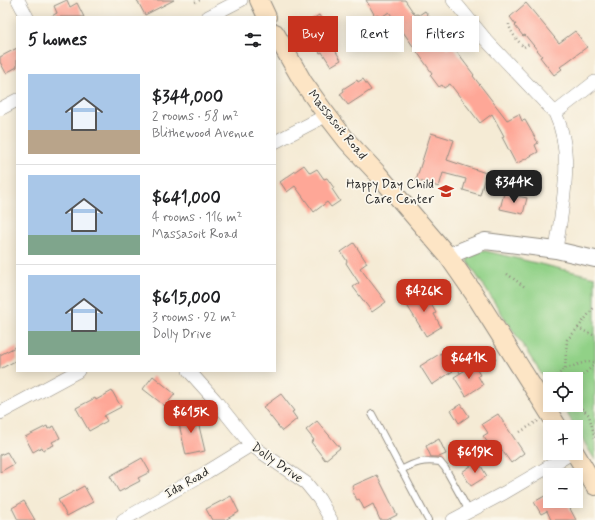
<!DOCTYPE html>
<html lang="en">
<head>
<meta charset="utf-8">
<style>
	:root { --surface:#fff; --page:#f2f2f2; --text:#202124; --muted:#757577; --line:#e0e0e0; --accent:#c8321e }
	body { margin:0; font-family:Mynerve,sans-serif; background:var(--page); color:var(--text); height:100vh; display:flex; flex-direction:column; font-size:15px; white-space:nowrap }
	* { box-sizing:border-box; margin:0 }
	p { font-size:13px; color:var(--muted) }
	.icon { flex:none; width:22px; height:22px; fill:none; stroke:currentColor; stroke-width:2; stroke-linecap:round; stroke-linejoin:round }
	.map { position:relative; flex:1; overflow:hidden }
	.drawer { position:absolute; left:16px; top:16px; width:260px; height:356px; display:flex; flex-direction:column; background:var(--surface); border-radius:0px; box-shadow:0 2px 10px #0003 }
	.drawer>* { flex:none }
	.guide { position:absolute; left:288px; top:16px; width:247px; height:36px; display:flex; gap:8px }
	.tools { position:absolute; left:543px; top:372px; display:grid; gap:8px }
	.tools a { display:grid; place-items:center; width:40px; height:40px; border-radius:0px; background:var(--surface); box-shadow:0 2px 10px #0003; font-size:20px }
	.price { position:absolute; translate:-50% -34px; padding:0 9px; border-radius:8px; background:var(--accent); color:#fff; font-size:13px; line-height:26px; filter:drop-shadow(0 1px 2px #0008) }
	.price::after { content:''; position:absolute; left:50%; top:24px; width:12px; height:9px; margin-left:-6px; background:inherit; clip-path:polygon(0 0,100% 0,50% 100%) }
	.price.active { background:#222; color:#fff }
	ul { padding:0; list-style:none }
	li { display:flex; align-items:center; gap:12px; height:100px; padding:0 12px }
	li+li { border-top:1px solid var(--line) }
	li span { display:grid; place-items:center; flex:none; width:112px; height:80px; border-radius:0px; color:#555 }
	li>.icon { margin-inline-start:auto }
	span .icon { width:48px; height:48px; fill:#fffc; stroke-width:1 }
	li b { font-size:17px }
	h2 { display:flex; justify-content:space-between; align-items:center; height:48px; padding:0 12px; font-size:17px }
	.chip { padding:0 14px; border-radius:0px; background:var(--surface); box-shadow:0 2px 10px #0003; font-size:14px; line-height:36px }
	.chip.active { background:var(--accent); color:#fff }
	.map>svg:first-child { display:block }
</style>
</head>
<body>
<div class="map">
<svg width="595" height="520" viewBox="0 0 595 520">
	<rect width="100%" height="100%" fill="#fbf7ec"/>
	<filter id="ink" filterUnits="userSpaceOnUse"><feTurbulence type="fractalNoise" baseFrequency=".025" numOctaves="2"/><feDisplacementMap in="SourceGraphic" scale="8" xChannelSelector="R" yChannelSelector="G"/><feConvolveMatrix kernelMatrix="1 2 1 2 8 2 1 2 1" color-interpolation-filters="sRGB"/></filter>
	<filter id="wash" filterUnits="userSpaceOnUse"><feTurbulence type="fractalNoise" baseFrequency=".012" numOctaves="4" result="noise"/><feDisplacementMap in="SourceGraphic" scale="16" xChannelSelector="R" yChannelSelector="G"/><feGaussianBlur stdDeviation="0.9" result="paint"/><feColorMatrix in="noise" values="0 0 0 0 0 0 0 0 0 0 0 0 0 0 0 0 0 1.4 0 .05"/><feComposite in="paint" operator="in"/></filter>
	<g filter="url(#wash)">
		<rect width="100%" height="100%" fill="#f5ebd5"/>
		<!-- green -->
		<path fill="#91d187" stroke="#5e7e59" d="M477,249l118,28v183l-33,-55h14v-26h-26v8l-82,-125v-8z"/>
		<g id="blocks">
			<!-- building -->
			<path fill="#fea797" d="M67,0l3,7 7,-4 7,14h-34l7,-4 -3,-7z
				M137,0h37l-29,15z
				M366,0h39l10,15 2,-1 2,1 6,-4 14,19 -3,2 12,17 4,-3 22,29 -1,1 34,44 12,-6 3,7 3,-1 13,23 -3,2 3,7 -22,12 -14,-27 2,-1 -12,-22 -12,9 -30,-39 -6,4 -2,-3 -3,2 -9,-12 2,-2 -43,-61 -9,6 -3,-4 -2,2z
				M526,3l33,40 16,-12 12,16 -27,20 2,2 -8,6 -14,-18 2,-1 -17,-21 -2,1 -8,-10 1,-1 -6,-8z
				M319,15l17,28 -4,2 9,15 -10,6 -9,-14 -2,1 -17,-28z
				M17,48v19l-11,6 -6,-11v-5z
				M363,79l8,11 -23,15 -8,-11 4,-3 -1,-2 14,-9 1,2z
				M431,133l23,7 -7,20 39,13 -6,22 -17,-5 3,-11 -23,-6 -4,14 -23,-7z
				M304,165l6,8 7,-4 7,10 3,-1 7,10 -2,1 8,12 -9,6 -4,-5 -13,10 -19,-26 -8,6 -7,-10z
				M504,193l23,5 -4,16 -23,-5z
				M354,243l13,20 -7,5 26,34 -14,10 -19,-25 6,-4 -13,-20 1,-2 -6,-9z
				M425,290l8,13 -2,1 5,9 -2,1 7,13 -15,9 -21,-34z
				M17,346v14l-17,9v-14z
				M441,353l12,18 -21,14 -12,-19z
				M474,365l6,10 -2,1 5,9 -17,11 -12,-19z
				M153,376l22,18 -10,12 -22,-17z
				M112,391l9,16 -17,9 3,5 -18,10 -13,-23 19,-10 1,2z
				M281,394l13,17 -2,1 5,7 -15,12 -19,-24z
				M461,404l8,12 -10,7 -8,-13z
				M192,412l3,15 4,-1 6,25 -19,4 -9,-40z
				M498,414l26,39 -13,10 -12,-17 -6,4 -10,-14 5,-3 -6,-9z
				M317,421l23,27 -15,12 -14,-18 3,-2 -8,-10z
				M47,426l1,3 6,-3 6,12 -8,4 2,3 -11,5 -1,-3 -9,5 -8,-15z
				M439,439l7,15 -7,3h-8l-5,-11z
				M7,452l7,12 -14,8v-17z
				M142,458l8,14 -12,6 2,3 -21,11 -9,-16z
				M478,461l9,15 -16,10 -9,-14z
				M377,475l20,40 -10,5h-7l-7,-16 -9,5 -5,-10 -2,1 -5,-10 2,-1 -2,-3z
				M84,486l9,16 -26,14 -9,-16z
				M550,493v8h16l10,19h-25l-4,-9 -6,3 -7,-12z
				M231,496l8,16 -14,8h-13l-6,-11z
				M24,501l11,19h-17l-6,-12z"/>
		</g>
	</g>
	<g filter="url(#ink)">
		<use href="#blocks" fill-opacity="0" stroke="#908b80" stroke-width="1"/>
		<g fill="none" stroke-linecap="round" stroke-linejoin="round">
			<defs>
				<path id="service" d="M372,414l56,106
					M401,470c15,-8 22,-10 39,-8l5,6 24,43"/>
				<path id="minor" d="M18,0l9,17
					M453,0l33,40 69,73c20,42 7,93 1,137
					M208,17l33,-17
					M0,109l17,-9
					M555,113l40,-31
					M275,142l52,-27
					M189,371l26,29 36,45 55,38 13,16 12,21
					M0,413l78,-42
					M123,520l84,-48 44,-27
					M453,520l51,-27 68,-40"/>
				<path id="tertiary" d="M448,256l37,-15 71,9 39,9"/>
				<path id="secondary" d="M259,0l8,17
					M275,33l28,49 20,28 24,31 31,33 70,82 25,36 85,135
					M575,453l20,33"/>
			</defs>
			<!-- service casing -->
			<use href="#service" stroke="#908b80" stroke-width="8"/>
			<!-- minor casing -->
			<use href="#minor" stroke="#908b80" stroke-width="14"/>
			<!-- tertiary casing -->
			<use href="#tertiary" stroke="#908b80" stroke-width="18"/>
			<!-- secondary casing -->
			<use href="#secondary" stroke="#908b80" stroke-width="20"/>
			<!-- path -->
			<path stroke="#908b80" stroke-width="2.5" stroke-dasharray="1 3" stroke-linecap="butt" d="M195,2l5,-2
				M509,24c0,6 10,19 15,23l7,-4
				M507,274l18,13
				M435,298l18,-8
				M578,328l17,-22
				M454,361l2,2 10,3
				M565,368l2,-28 11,-12 17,8
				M459,372l14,-8 12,1 11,-7
				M583,375l12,-11
				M554,379l10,-10 22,-7h9
				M576,403l13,12 6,23
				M520,432l18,-11"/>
			<!-- service -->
			<use href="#service" stroke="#fff" stroke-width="6"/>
			<!-- minor -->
			<use href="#minor" stroke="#fff" stroke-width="13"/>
			<!-- tertiary -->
			<use href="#tertiary" stroke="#fff" stroke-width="16"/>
			<!-- secondary -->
			<use href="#secondary" stroke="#fde5c5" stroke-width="18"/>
		</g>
	</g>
	<!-- icons -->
	<defs>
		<symbol id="school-bare" viewBox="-9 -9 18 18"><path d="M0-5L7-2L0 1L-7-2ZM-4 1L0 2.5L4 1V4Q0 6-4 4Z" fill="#c8321e" stroke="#fbf7ec" stroke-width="2.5" paint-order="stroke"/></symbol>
	</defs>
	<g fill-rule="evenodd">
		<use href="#school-bare" x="435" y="180" width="22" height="22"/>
	</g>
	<g text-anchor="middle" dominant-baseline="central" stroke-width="3.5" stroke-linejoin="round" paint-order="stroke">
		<!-- street labels -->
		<g font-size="13" fill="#2b2b2b" stroke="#fbf7ec">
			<text transform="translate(337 125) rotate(51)">Massasoit Road</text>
			<text transform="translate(277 463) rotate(35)">Dolly Drive</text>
			<text transform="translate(187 483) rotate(-30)">Ida Road</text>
		</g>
		<!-- poi labels -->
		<g font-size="13" fill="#2b2b2b" stroke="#fbf7ec" text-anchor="end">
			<text x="434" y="184">Happy Day Child<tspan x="434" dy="15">Care Center</tspan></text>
		</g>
	</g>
</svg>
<div class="tools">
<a><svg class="icon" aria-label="locate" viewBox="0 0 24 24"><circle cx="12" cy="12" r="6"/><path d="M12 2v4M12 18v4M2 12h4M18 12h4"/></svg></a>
<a>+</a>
<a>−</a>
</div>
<b class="price active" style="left:514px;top:204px">$344K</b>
<b class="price" style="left:424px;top:313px">$426K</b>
<b class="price" style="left:469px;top:380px">$641K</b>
<b class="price" style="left:191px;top:434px">$615K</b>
<b class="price" style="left:475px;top:474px">$619K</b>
<div class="guide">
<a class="chip active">Buy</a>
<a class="chip">Rent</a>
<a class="chip">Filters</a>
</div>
<section class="drawer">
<h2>5 homes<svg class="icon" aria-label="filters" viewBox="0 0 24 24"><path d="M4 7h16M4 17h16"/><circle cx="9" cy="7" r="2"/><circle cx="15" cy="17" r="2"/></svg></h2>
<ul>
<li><span style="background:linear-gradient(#a9c7e8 70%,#b9a48a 0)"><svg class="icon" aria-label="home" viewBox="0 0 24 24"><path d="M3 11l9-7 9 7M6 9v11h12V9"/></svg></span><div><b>$344,000</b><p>2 rooms · 58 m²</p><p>Blithewood Avenue</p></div></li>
<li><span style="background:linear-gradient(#a9c7e8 75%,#7fa58c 0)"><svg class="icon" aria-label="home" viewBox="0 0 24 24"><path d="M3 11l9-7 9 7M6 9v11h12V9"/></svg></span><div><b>$641,000</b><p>4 rooms · 116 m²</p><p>Massasoit Road</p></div></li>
<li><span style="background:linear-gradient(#a9c7e8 70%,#7fa58c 0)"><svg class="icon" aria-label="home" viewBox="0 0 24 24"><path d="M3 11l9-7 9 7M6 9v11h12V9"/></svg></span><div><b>$615,000</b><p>3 rooms · 92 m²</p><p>Dolly Drive</p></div></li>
</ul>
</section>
</div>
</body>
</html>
